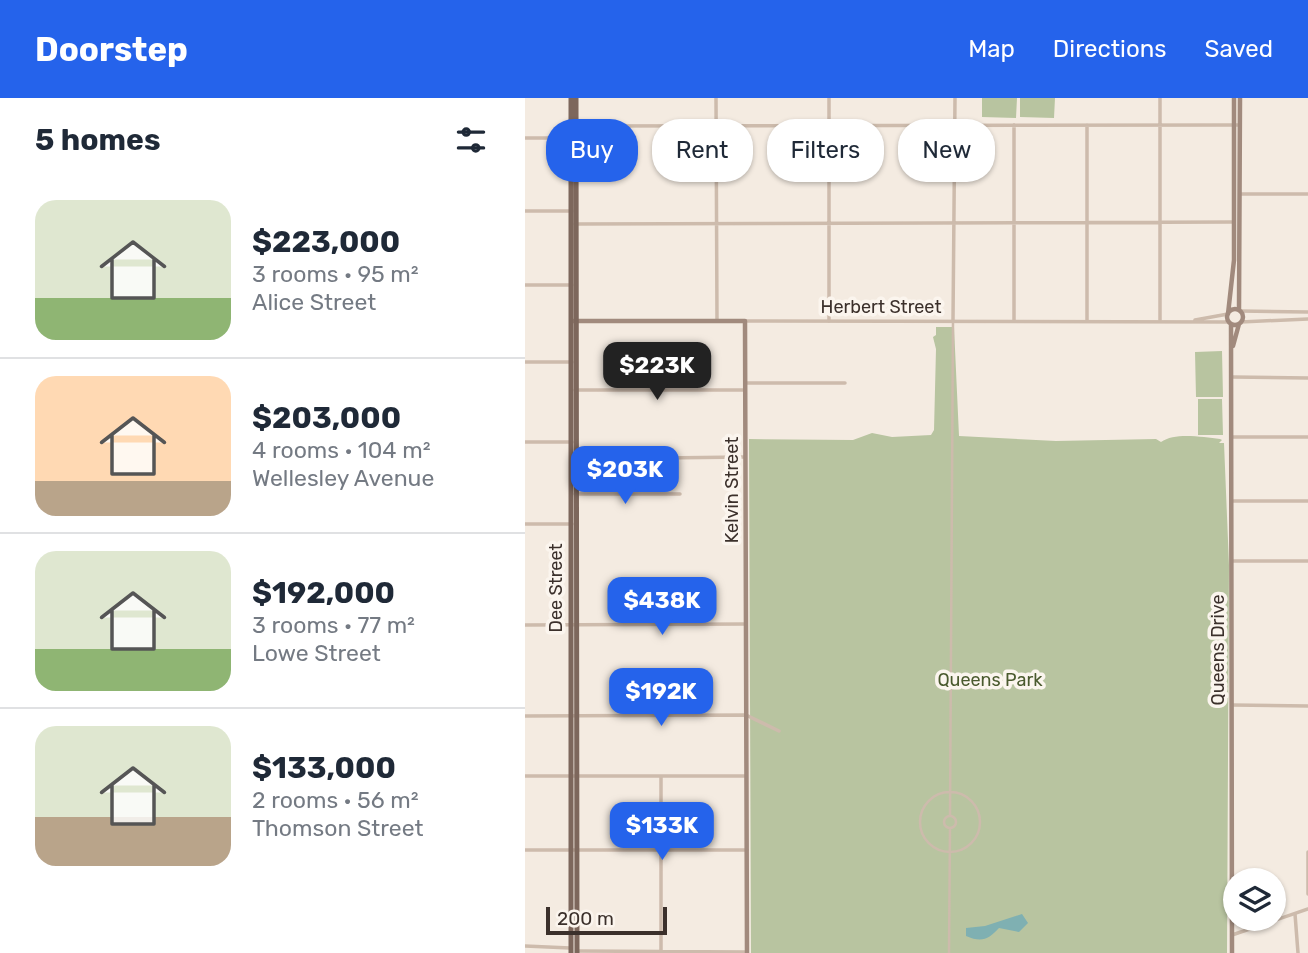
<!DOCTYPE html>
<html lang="en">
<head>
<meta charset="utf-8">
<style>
	:root { --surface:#fff; --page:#f2f2f3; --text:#1f2937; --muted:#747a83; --line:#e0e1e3; --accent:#2563eb }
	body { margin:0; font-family:Rubik,sans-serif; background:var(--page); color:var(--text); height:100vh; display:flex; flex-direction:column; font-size:26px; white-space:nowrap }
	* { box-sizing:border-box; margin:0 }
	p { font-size:23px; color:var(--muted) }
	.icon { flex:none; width:38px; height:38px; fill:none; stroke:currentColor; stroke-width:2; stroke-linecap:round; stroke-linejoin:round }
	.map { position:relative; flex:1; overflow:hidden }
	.drawer { display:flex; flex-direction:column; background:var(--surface); width:525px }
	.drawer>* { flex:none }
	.hud { position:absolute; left:21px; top:21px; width:656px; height:63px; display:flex; gap:14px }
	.buttons { position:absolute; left:698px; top:770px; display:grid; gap:14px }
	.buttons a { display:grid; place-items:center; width:63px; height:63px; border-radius:50%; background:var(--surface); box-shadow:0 2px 5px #0004; font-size:35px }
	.scale { position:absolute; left:21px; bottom:18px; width:121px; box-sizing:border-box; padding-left:7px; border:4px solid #3b302b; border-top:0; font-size:19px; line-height:24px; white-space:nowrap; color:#3b302b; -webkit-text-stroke:5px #fbf5ee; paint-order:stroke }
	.price { position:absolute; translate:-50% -60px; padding:0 16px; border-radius:14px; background:var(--accent); color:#fff; font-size:23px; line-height:46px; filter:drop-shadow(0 2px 4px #0008) }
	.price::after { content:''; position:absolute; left:50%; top:42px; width:21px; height:16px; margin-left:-10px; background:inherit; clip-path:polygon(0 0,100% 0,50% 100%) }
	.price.active { background:#222; color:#fff }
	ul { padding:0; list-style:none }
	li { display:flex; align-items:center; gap:21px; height:175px; padding:0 35px }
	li+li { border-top:2px solid var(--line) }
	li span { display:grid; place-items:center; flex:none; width:196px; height:140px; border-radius:21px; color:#555 }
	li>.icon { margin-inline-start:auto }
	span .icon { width:84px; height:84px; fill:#fffc; stroke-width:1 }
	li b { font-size:30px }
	h2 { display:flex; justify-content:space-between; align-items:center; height:84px; padding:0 35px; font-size:30px }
	.pill { padding:0 24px; border-radius:28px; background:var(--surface); box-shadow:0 2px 5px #0004; font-size:24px; line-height:63px }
	.pill.active { background:var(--accent); color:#fff }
	header { display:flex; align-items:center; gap:42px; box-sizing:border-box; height:98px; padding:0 35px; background:var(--accent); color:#fff }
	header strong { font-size:33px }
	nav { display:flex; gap:38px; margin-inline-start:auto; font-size:24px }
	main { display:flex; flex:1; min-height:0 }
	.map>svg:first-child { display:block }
</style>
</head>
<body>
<header>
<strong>Doorstep</strong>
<nav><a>Map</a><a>Directions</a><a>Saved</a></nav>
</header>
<main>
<section class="drawer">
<h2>5 homes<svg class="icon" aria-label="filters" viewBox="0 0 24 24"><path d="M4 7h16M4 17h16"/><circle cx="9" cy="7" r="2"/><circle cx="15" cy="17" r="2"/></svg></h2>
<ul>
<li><span style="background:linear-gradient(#dfe7d0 70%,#8fb573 0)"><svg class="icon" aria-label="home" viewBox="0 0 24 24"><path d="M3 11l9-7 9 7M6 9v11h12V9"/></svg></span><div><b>$223,000</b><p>3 rooms · 95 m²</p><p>Alice Street</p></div></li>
<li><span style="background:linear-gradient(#ffd9b3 75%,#b9a48a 0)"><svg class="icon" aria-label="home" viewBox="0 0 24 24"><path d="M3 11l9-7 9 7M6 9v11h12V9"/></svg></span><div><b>$203,000</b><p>4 rooms · 104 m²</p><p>Wellesley Avenue</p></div></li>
<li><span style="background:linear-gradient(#dfe7d0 70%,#8fb573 0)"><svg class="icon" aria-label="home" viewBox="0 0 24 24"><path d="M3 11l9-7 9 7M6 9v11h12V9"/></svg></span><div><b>$192,000</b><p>3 rooms · 77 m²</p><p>Lowe Street</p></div></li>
<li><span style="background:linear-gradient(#dfe7d0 65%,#b9a48a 0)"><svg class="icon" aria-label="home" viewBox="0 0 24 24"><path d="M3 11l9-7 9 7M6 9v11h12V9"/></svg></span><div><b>$133,000</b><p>2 rooms · 56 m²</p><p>Thomson Street</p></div></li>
</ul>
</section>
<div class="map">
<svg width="783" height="855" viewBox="0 0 783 855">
	<rect width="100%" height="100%" fill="#f4ebe1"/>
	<!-- green -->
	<path fill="#b8c4a0" d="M457,0h35l-1,20 -34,-1z
		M495,0h35l-1,20 -34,-1z
		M411,229h18l5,109 97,5 100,-2 5,3c14,-10 41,-5 59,-3l2,1 -3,3h5l5,122 -2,388h-476l-2,-514 104,1 19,-7 20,4 39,-2 3,-5 2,-81 -3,-12 3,-2z
		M697,253l1,46h-27l-1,-45z
		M673,301h24l1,36h-25z"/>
	<!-- water -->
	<path fill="#7fb0b2" d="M497,816l6,9 -9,9 -20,-4c-10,11 -17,15 -33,8v-8l19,-2z"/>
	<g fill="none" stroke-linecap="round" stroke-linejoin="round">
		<!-- pedestrian -->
		<path stroke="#cdbbac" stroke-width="2.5" d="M395 724a30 30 0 1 1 60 0a30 30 0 1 1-60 0Z
			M419 724a6 6 0 1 1 12 0a6 6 0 1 1-12 0Z
			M425,718l3,-495
			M424,855l1,-125"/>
		<!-- minor -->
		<path stroke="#cdbbac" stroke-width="3.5" d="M191,0l1,223
			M304,0v223
			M489,27v195
			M562,27v195
			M49,28l666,-1
			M0,40h47
			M715,96h68
			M0,113h47
			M50,126l659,-2
			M0,187h47
			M635,222v-222
			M428,223l2,-223
			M0,264h47
			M708,279l75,1
			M220,285h100
			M50,292h170
			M708,339h75
			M0,344h47
			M51,361l169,-2
			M50,396h105
			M708,403h75
			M0,426h47
			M708,463h75
			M0,527l221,-1
			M707,607l76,1
			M0,618l221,-1 33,16
			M0,678h221
			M136,678v177
			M0,752h222
			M783,754v42
			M770,816l3,39
			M0,848l45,2
			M53,853l169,1"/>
		<!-- tertiary -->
		<path stroke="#cdbbac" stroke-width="3.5" d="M715,213l68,1
			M670,222l33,-6
			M220,223l484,1
			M716,224l67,-3
			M707,837l76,-26"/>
		<!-- secondary -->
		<path stroke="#a18a7d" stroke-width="4.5" d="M702 219a8 8 0 1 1 16 0a8 8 0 1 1-16 0Z
			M714,212l1,-212
			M703,216l6,-54v-162
			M48,223h172l2,632
			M706,226l1,629
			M708,248l6,-22"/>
		<!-- primary -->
		<path stroke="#7d675c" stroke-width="5" d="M46,0v855
			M51,0l1,855"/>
	</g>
	<g text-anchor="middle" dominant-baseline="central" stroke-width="7" stroke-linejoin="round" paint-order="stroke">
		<!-- street labels -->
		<g font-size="18" fill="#3b302b" stroke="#fbf5ee">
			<text x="356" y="209">Herbert Street</text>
			<text transform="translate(207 392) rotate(-90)">Kelvin Street</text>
			<text transform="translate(31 490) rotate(-90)">Dee Street</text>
			<text transform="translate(693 552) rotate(-90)">Queens Drive</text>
		</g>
		<!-- park labels -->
		<g font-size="18" fill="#4a5a2e" stroke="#fbf5ee">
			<text x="465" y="582">Queens Park</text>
		</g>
	</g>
</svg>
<div class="buttons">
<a><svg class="icon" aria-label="layers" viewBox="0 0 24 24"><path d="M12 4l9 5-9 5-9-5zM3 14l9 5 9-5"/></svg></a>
</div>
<div class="scale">200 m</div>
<b class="price active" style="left:132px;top:304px">$223K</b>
<b class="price" style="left:100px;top:408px">$203K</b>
<b class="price" style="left:137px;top:539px">$438K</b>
<b class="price" style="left:136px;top:630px">$192K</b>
<b class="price" style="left:137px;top:764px">$133K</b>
<div class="hud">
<a class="pill active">Buy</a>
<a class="pill">Rent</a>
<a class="pill">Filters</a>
<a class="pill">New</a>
</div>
</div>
</main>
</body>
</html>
